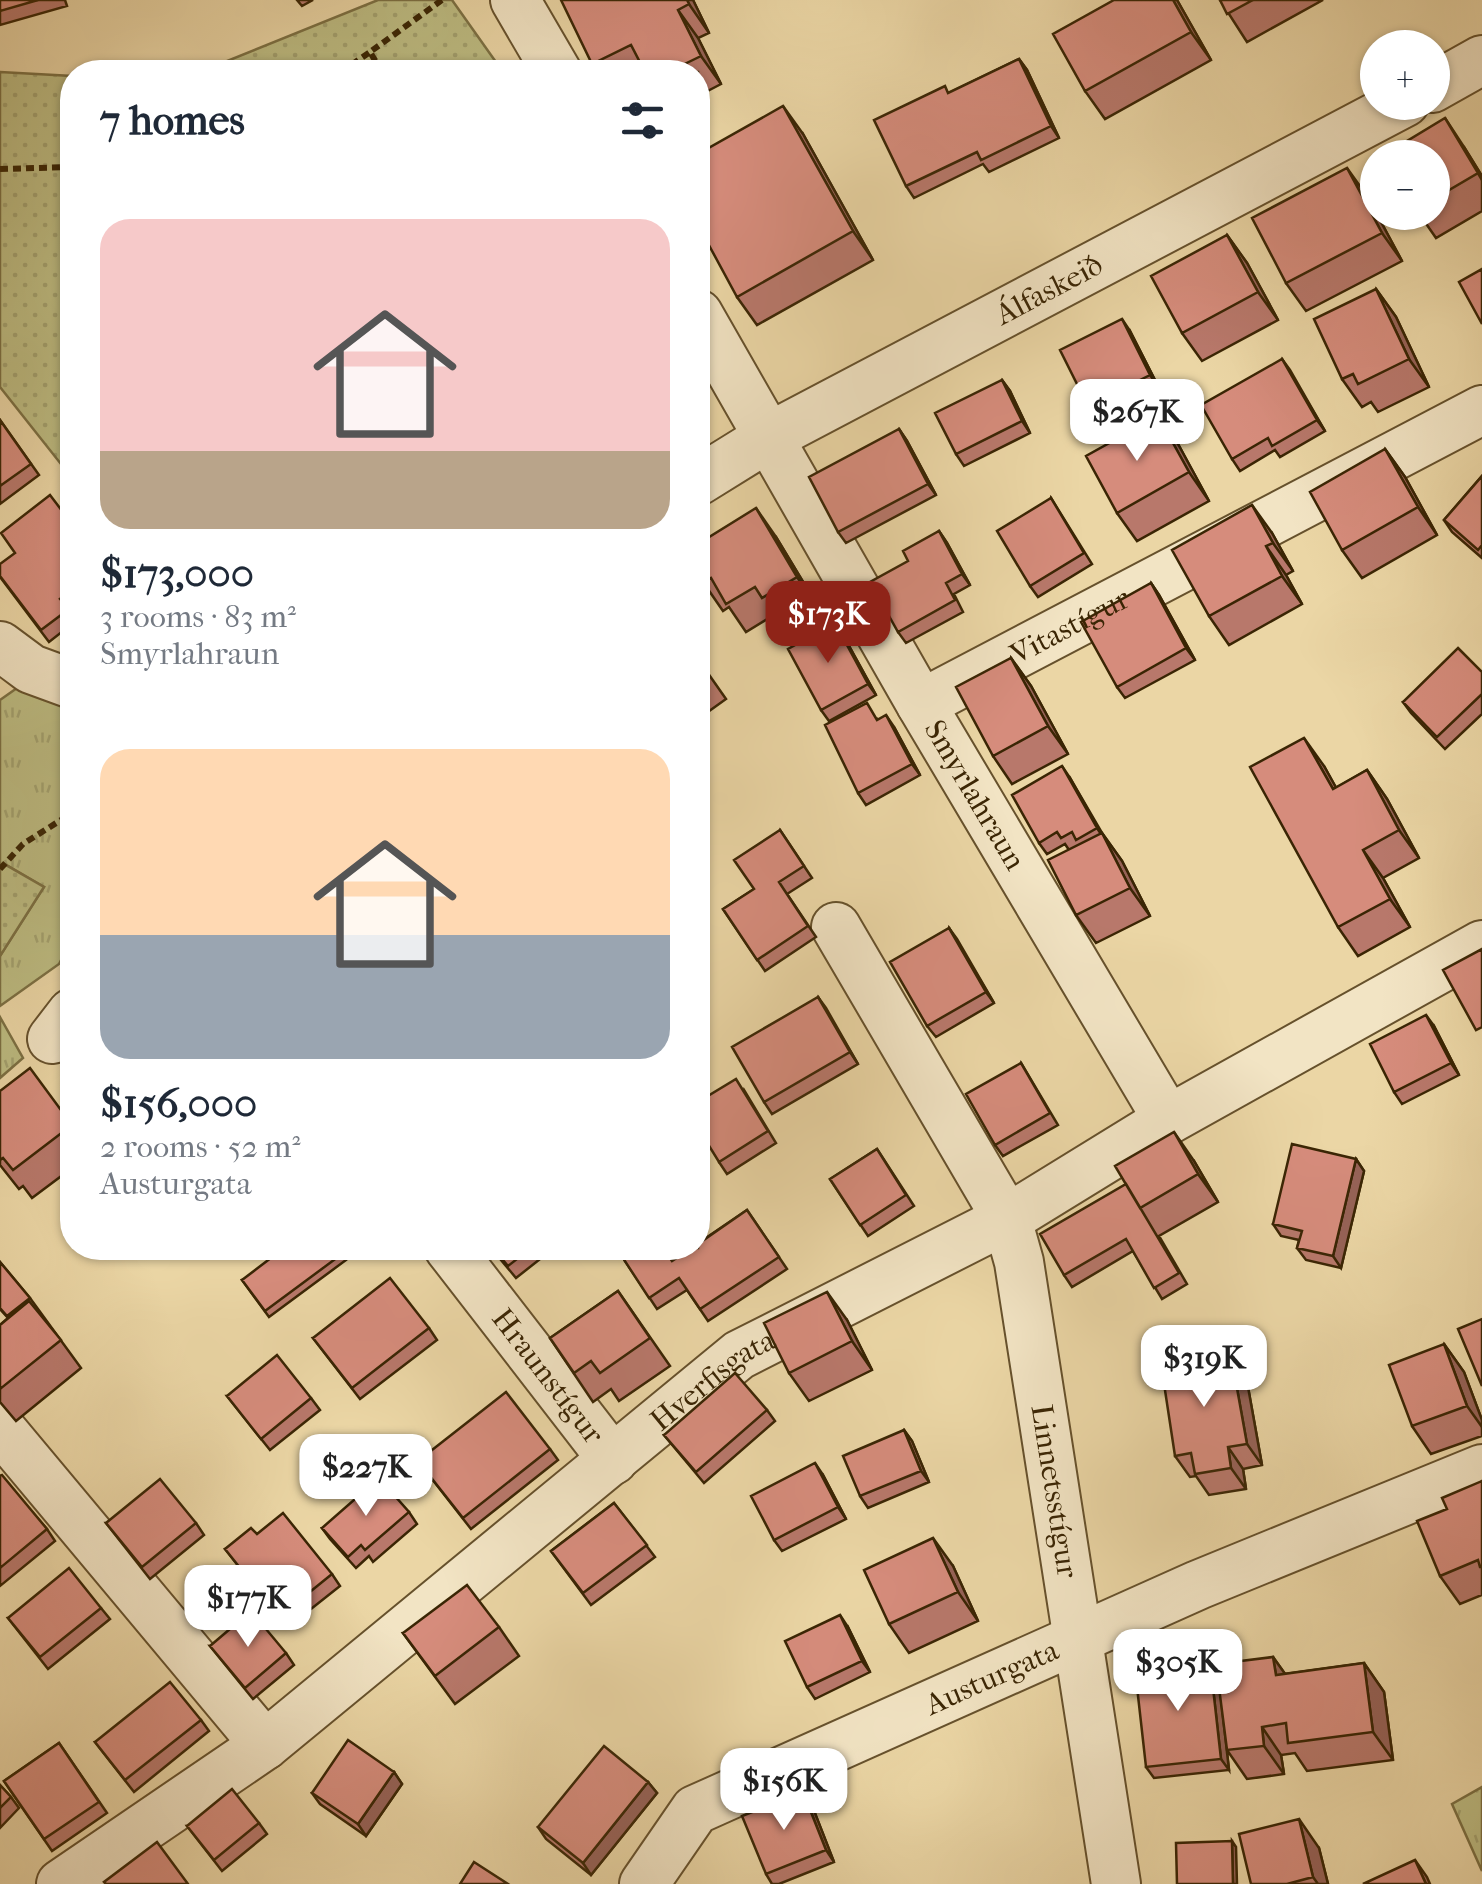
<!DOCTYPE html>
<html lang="en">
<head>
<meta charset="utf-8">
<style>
	:root { --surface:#fff; --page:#f6f6f7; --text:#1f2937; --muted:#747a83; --accent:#8f2418 }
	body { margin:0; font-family:"IM FELL French Canon",serif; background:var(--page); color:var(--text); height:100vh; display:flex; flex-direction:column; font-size:38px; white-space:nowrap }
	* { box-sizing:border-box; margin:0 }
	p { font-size:32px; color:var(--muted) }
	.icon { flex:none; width:55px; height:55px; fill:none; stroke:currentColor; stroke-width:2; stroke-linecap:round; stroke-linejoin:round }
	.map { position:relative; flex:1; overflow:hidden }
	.details { position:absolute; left:60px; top:60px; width:650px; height:1200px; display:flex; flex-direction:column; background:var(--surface); border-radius:40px; box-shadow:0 2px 8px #0004 }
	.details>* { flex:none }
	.tools { position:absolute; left:1360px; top:30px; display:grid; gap:20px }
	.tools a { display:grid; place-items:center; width:90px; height:90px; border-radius:50%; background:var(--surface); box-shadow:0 2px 8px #0004; font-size:50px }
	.price { position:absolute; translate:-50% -85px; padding:0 22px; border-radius:20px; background:#fff; color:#222; font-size:32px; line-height:65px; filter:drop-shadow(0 2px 5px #0008) }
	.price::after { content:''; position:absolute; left:50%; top:60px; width:30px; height:22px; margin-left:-15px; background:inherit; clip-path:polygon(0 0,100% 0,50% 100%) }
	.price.on { background:var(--accent); color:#fff }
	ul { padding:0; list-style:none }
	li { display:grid; align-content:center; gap:20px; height:530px; padding:0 40px }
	li span { display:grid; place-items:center; height:310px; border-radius:30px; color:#555 }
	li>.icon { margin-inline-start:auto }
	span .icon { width:180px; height:180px; fill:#fffc; stroke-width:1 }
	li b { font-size:42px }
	h2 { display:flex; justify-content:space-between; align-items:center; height:120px; padding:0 40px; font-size:42px }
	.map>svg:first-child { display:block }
</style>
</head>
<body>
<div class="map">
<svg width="1482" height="1884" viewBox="0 0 1482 1884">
	<defs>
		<pattern id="grass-tufts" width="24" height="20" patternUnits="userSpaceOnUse" patternTransform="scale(2.5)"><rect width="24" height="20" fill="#bdbc82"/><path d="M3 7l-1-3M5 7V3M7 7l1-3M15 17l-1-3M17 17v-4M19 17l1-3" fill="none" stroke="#a3a16f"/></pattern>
		<pattern id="park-dots" width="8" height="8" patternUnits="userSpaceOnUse" patternTransform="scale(2.5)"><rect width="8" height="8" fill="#bdbc82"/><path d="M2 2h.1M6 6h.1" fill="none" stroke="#a3a16f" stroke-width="1.8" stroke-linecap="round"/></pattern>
	</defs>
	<rect width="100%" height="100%" fill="#ebd6a5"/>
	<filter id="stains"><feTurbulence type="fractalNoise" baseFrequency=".002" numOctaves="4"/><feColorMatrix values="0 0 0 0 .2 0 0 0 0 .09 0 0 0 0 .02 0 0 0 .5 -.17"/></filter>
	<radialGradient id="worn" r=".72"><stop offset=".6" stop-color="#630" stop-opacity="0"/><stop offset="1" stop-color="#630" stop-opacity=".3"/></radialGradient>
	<!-- grass -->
	<path fill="url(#grass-tufts)" stroke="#7c7043" stroke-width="2.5" d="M27,681l45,22v236l-13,25 -59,42v-50l44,-69 -39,-23 -5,6v-170z
		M0,1017l23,41 -23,20z
		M1482,1787v84l-30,-67z"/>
	<!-- park -->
	<path fill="url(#park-dots)" stroke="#7c7043" stroke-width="2.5" d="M378,0h74l51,72h-316h13z
		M0,72l72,4v402l-72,-91z
		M4,864l40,23 -44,69v-86z"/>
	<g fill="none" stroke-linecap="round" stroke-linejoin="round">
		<defs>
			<g id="minor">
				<path d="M515,0l42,72"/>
				<path d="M1432,88l50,-28"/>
				<path id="s1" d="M698,314l223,390 247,416"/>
				<path id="s2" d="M698,481l71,-44 636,-335"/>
				<path d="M0,646l31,23 41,15"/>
				<path id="s3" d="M921,704l561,-294"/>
				<path id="s4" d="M836,927l171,292 12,43 97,622"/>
				<path d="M52,1039l20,-26"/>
				<path id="s5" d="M449,1248l164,212"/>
				<path d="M0,1428l265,317"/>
				<path id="s6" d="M61,1884l204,-139 474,-390 268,-136 161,-99 314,-175"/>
				<path id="s7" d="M644,1884l51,-74 503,-225 284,-116"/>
			</g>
		</defs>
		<!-- minor casing -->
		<use href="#minor" stroke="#66512c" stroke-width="52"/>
		<!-- path -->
		<path stroke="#3a2504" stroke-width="6" stroke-dasharray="8 5" stroke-linecap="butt" d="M341,72l29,-20
			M382,72l-12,-20 72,-52
			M0,169l72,-2
			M0,869l23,-25 49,-31"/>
		<!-- minor -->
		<use href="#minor" stroke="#f2e4c4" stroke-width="48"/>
	</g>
	<!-- wall -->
	<path fill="#b8786b" stroke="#3a2504" stroke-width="2.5" d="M0,0h65l2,6 -67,19z
		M297,0h16l-11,6z
		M693,0l16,33 -11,5 23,46 -23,12v-24h-100l-6,-8z
		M1177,0l34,60 -106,59 -20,-28z
		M1220,0h103l-76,42z
		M1019,59l8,11 32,68 -70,34 -6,-8 -69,34 -8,-12 43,-93z
		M803,134l70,126 -116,65 -20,-28z
		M1464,147l18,29v35l-46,27 -18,-26h14v-54z
		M1367,196l35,65 -96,50 -20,-28z
		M1227,235l20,28 31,57 -76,41 -20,-28z
		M1376,289l20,28 33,70 -51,25 -7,-10 -9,5 -20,-28z
		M1130,331l28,55 -61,32 -9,-12z
		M1282,359l43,72 -45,26 -5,-7 -35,21 -8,-12z
		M1002,380l8,11 20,42 -66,33 -8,-12z
		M0,420l39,55 -39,29z
		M899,429l8,12 29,54 -90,48 -8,-11z
		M1178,444l31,57 -72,40 -20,-28z
		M1385,449l20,28 32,58 -75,43 -20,-28z
		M1482,476v82l-30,-26 -8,-12z
		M1051,498l41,66 -54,33 -8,-11z
		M72,524v83l-3,3 3,5v9l-23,18 -49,-65z
		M939,531l8,12 23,42 -16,9 9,18 -57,31 -8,-11 10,-71z
		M1272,533l21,38 -7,4 16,29 -73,41 -20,-29z
		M776,537l41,68 -35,22 -8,-12 -28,17 -17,-25 -6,4 -20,-29z
		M1151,583l8,12 36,65 -70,38 -8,-11z
		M843,635l33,60 -47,26 -8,-11z
		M1011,658l20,28 37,68 -56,30 -19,-28z
		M698,659l28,40 -28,20z
		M1482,672v42l-37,35 -34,-36 -8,-11z
		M878,719l16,8 26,48 -54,30 -8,-12z
		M1324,766l12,22 31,-18 20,29 32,59 -36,20 27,49 -52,29 -20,-29z
		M1070,778l32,55 20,28 28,55 -54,27 -20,-28 -7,-65 -4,-6 -18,10 -8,-11z
		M780,830l32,48 -25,16 29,43 -51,34 -42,-62 31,-20z
		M949,928l45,75 -58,34 -9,-11z
		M818,997l40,67 -86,50 -8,-12z
		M1434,1026l25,49 -57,29 -8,-12z
		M1021,1063l37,62 -55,31 -8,-11z
		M744,1090l32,53 -49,31 -8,-12z
		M0,1091l72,32v45l-40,30 -9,-12 -4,3 -19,-24z
		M877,1149l37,57 -46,30 -38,-57z
		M1356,1159l8,12 -23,97 -35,-8 -9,-12 2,-8 -18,-4 -8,-12z
		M1194,1161l24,41 -59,34 28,48 -25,15 -29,-48 -61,36 -8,-12z
		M747,1210l40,59 -79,52 -21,-31 -30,19 -36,-54 51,6z
		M338,1248l8,12 -77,57 -27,-37z
		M491,1248h63l-38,30z
		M0,1262l30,36 51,70 -65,53 -16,-19v-77l8,-7 -8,-9z
		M618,1291l52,75 -51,35 -8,-12 -18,13 -43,-64z
		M847,1320l25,50 -63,31 -20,-28z
		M429,1328l8,12 -77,59 -47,-61z
		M1444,1344l20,28 18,48v16l-51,18 -19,-28z
		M1233,1366l15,21 14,78 -19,4 3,20 -37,6 -13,-19 -6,1 -15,-21 52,-89z
		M227,1396l84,2 9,12 -50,40z
		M767,1410l8,11 -71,62 -40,-48z
		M904,1430l8,11 17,41 -61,26 -8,-12z
		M550,1449l8,11 -87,69 -53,-68z
		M823,1475l23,44 -64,32 -8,-11z
		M0,1476l47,53 8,12 -55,45z
		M1482,1481v114l-22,9 -20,-28 7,-67z
		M614,1503l41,54 -64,48 -40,-54z
		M409,1512l8,12 -44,38 -4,-6 -13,12 -26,-29 -8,-11z
		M106,1523h90l8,12 -54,44z
		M257,1534l75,40 8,12 -53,42 -62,-79z
		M953,1566l25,55 -69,32 -20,-29z
		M101,1608l9,11 -62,50 -40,-51z
		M499,1627l20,29 -64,48 -52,-71z
		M848,1627l22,45 -55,27 -8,-12z
		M210,1646l76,7 8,12 -41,34z
		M1273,1657l12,17 79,-11 20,29 9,68 -86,11 -12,-18 -14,2 3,19 -37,5 -20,-29 -2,-15 4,35 -75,8 -8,-11 71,-96z
		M201,1720l8,11 -75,61 -39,-50z
		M59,1743l48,70 -55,38 -48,-70z
		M394,1772l8,12 -36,52 -46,-32 -8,-11z
		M648,1782l9,11 -66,82 -45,-36 -8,-12z
		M0,1785l11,12 8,11 -19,20z
		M811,1803l23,59 -55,22h-7l-6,-10z
		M259,1823l8,11 -45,37 -35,-45z
		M1319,1848l9,36h-77z"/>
	<!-- shaded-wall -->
	<path fill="#966257" stroke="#3a2504" stroke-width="2.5" d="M687,0h6l16,33 -20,-29z
		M1173,0h4l34,60 -20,-28z
		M678,10l20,28 23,46 -20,-28z
		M1019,59l8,11 32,68 -8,-12z
		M783,106l20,28 70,126 -20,-29z
		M1445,118l19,29 18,29v4z
		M1347,168l20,28 35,65 -20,-28z
		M1227,235l20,28 31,57 -20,-28z
		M1376,289l20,28 33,70 -20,-28z
		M1122,319l8,12 28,55 -8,-11z
		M1282,359l8,11 35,61 -8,-11z
		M1002,380l8,11 20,42 -8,-12z
		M1158,416l20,28 31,57 -20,-29z
		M899,429l8,12 29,54 -8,-11z
		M1385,449l20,28 32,58 -19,-28z
		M1252,505l20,28 21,38 -20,-28z
		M756,508l20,29 41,68 -20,-28z
		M939,531l8,12 23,42 -8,-11z
		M1266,546l20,29 16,29 -20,-28z
		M1151,583l8,12 36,65 -9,-12z
		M835,623l8,12 33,60 -8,-11z
		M1011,658l20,28 37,68 -20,-28z
		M886,715l8,12 26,48 -8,-11z
		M1304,738l20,28 29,52 -20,-29z
		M1062,766l8,12 35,62 -8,-12z
		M1367,770l20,29 32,59 -20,-28z
		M1102,833l20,28 28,55 -20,-28z
		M1363,850l20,28 27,49 -20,-28z
		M949,928l8,11 37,64 -8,-11z
		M818,997l8,11 32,56 -8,-12z
		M1426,1015l8,11 25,49 -8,-12z
		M1174,1132l20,29 24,41 -20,-28z
		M1356,1159l8,12 -23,97 -8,-12z
		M827,1292l20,28 25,50 -20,-29z
		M1444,1344l20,28 18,48v7l-15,-21z
		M1212,1345l14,21 -11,3z
		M1233,1366l15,21 14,78 -15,-21z
		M904,1430l8,11 17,41 -8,-11z
		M1228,1447l15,22 3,20 -15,-21z
		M815,1463l8,12 23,44 -8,-12z
		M933,1538l20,28 25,55 -20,-29z
		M840,1615l8,12 22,45 -8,-11z
		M1273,1657l20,28 -17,-10z
		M1210,1661l8,11 11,98 -8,-11z
		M1364,1663l20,29 9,68 -20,-28z
		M1262,1727l19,28 3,19 -20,-28z
		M394,1772l8,12 -36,52 -8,-12z
		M648,1782l9,11 -66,82 -8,-12z
		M803,1792l8,11 23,59 -8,-12z
		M1299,1819l20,29 9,36h-10l-5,-7z
		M1232,1841l4,6 1,37h-4z
		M1415,1860l12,17 3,7h-4z"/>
	<!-- building -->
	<path fill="#d68c7c" stroke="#3a2504" stroke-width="2.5" d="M0,0h38l-38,11z
		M561,0h126l2,4 -11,6 23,46 -33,16h-23l-14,-27 -39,19z
		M1114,0h59l18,32 -106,59 -32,-57z
		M1220,0h33l-26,14z
		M1019,59l32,67 -70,34 -4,-8 -71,34 -32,-66 71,-34 3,7z
		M783,106l70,125 -116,66 -39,-72v-71z
		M1445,118l33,55 -46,27v-42h-46l-2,-3z
		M1347,168l35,65 -96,50 -34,-65z
		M1227,235l31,57 -76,41 -31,-57z
		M1482,269v55l-23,-42z
		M1376,289l33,70 -51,25 -5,-10 -11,5 -28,-60z
		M1122,319l28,56 -62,31 -28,-56z
		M1282,359l35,61 -45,26 -4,-8 -36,21 -31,-54z
		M1002,380l20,41 -66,33 -21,-41z
		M1158,416l31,56 -72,41 -31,-57z
		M0,420l31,44 -31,22z
		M899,429l29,55 -90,48 -29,-55z
		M1385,449l33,58 -76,43 -32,-58z
		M1482,476v69l-4,5 -34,-30z
		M50,495l22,29v65l-12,10 9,10 -28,21 -41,-54v-12l15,-11 -14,-20z
		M1051,498l33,55 -54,33 -33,-55z
		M1252,505l21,38 -7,3 16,30 -73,40 -37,-66z
		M756,508l41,69 -35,21 -7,-11 -29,17 -15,-26 -8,4 -5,-9v-29z
		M939,531l23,43 -16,9 9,17 -57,32 -28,-50 38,-21 -5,-10z
		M1151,583l35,65 -69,39 -36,-65z
		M835,623l33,61 -47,26 -33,-61z
		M1458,648l24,24v22l-45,43 -34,-35z
		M1011,658l37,68 -55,30 -37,-69z
		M698,659l8,12 -8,6z
		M867,703l10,17 9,-5 26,49 -54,29 -33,-68z
		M1304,738l29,51 34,-19 32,60 -36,20 27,49 -52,28 -88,-160z
		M1062,766l35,62 -21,12 -4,-8 -11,6 -4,-6 -18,11 -27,-48z
		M780,830l24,36 -25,16 29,44 -51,34 -34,-51 31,-20 -20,-29z
		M1102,833l28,55 -54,27 -28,-55z
		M949,928l37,64 -59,34 -37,-64z
		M1482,949v78l-6,3 -33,-60z
		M818,997l32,55 -86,50 -32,-55z
		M1426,1015l25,48 -57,29 -24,-48z
		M1021,1063l29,50 -55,32 -29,-51z
		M30,1068l42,57 -59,45 -10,-12 -3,2v-69z
		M736,1079l32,52 -49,31 -21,-34v-26z
		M1174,1132l24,42 -58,34 -25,-42z
		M1292,1144l64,15 -23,97 -36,-8 5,-17 -29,-7z
		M877,1149l29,46 -46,30 -30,-46z
		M1126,1184l53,89 -25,15 -28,-49 -62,36 -24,-41z
		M747,1210l32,47 -79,52 -21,-31 -30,20 -28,-43 12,-7h30l9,13 20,-13h6v-4z
		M284,1248h54l4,6 -77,57 -23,-31z
		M493,1248h38l-23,18z
		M0,1262l30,36 -23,18 -7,-8z
		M390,1278l39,50 -77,60 -39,-50z
		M618,1291l32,47 -50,35 -9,-12 -17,12 -24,-35z
		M827,1292l25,49 -63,32 -25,-50z
		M29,1301l32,39 -61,49v-64z
		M1482,1319v67l-24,-57z
		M1444,1344l23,62 -55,20 -23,-61z
		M1212,1345l3,24 18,-3 14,78 -19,3 3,21 -36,6 -4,-21 -16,3 -12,-79 15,-2 -3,-24z
		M277,1355l34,43 -50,41 -34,-43z
		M735,1373l32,37 -71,62 -32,-37z
		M506,1392l44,57 -87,69 -45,-57z
		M904,1430l17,41 -61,25 -17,-40z
		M815,1463l23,44 -64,33 -23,-44z
		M2,1475l45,54 -47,39v-92z
		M379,1478l30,34 -44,38 -4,-5 -13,12 -26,-29z
		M160,1479l36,44 -54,44 -36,-44z
		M1482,1481v86h-2l-2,-7 -38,16 -23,-55 30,-12 -5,-11z
		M614,1503l33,42 -64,48 -32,-42z
		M283,1513l49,61 -53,43 -54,-68 26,-21 6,6z
		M933,1538l25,54 -69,32 -25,-54z
		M69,1568l32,40 -61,49 -32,-39z
		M467,1585l32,42 -64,49 -32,-43z
		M251,1611l35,42 -41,35 -35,-42z
		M840,1615l22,46 -55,26 -22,-46z
		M1273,1657l3,18 88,-12 9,69 -85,11 -2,-20 -24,4 2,19 -37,4 -11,-86z
		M1210,1661l11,98 -75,8 -11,-98z
		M170,1682l31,38 -76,60 -30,-38z
		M348,1740l46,32 -36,52 -46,-31z
		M59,1743l40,59 -55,37 -40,-58z
		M604,1746l44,36 -65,81 -45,-36z
		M0,1785l11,12 -11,11z
		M232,1789l27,34 -45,37 -27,-34z
		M803,1792l23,58 -60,24 -24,-58z
		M1299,1819l14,58 -26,7h-36l-12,-50z
		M1232,1841l1,43h-56l-1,-41z
		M157,1842l31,42h-82l-2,-2z
		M1415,1860l11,24h-63z
		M474,1862l34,22h-48z"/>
	<g text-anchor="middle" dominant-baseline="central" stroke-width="9" stroke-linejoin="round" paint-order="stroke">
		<!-- street labels -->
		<g font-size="30" fill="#3a2504" stroke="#f2e4c4">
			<text stroke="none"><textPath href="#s2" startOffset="400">Álfaskeið</textPath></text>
			<text stroke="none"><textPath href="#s3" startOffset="168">Vitastígur</textPath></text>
			<text stroke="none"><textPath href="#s1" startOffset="555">Smyrlahraun</textPath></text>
			<text stroke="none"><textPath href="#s5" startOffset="162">Hraunstígur</textPath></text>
			<text stroke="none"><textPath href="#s6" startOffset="825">Hverfisgata</textPath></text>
			<text stroke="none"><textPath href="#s4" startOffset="615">Linnetsstígur</textPath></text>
			<text stroke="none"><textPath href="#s7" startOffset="415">Austurgata</textPath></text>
		</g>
	</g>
	<rect width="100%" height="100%" filter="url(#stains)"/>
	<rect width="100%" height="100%" fill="url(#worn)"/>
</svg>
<div class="tools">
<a>+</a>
<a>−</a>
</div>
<b class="price" style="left:1137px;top:464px">$267K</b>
<b class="price on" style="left:828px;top:666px">$173K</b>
<b class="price" style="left:1204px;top:1410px">$319K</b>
<b class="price" style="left:366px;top:1519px">$227K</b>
<b class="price" style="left:248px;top:1650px">$177K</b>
<b class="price" style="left:1178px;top:1714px">$305K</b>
<b class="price" style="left:784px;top:1833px">$156K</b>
<section class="details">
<h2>7 homes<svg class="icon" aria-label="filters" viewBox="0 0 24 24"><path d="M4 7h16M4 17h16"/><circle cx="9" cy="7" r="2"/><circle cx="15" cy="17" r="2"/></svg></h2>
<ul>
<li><span style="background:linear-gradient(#f6c9c9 75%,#b9a48a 0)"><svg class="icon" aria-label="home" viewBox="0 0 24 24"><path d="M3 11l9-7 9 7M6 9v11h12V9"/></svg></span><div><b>$173,000</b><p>3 rooms · 83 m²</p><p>Smyrlahraun</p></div></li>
<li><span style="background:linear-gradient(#ffd9b3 60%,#9aa5b1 0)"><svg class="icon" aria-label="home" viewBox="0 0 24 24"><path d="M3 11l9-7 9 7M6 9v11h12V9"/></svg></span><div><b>$156,000</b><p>2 rooms · 52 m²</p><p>Austurgata</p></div></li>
</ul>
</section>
</div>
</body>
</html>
